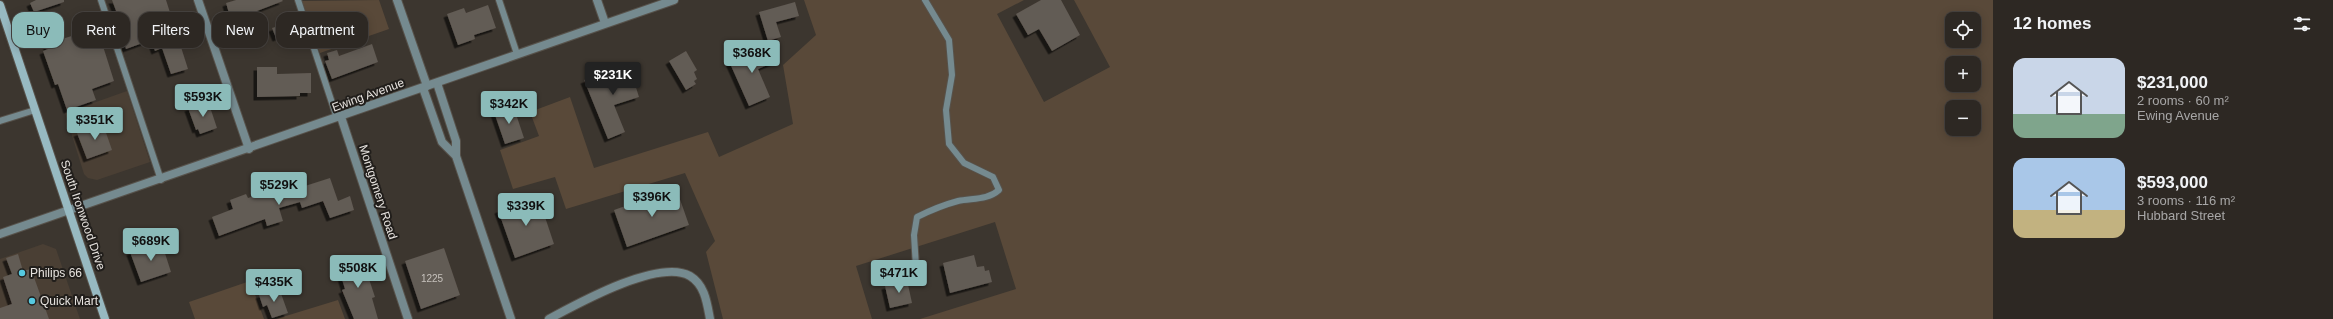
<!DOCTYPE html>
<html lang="en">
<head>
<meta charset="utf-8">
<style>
	:root { --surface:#2d2823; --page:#35302b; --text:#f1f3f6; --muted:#a7a6a6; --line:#484441; --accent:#8bbbb9 }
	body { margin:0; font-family:Arial,sans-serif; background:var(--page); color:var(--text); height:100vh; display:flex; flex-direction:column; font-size:15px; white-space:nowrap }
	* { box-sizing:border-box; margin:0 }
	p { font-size:13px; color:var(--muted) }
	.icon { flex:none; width:22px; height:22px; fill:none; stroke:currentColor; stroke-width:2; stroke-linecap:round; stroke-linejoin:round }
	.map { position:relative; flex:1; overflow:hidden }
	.details { display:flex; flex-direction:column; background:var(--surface); width:340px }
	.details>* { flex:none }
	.hud { position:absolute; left:12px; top:12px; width:380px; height:36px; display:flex; gap:8px }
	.tools { position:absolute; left:1945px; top:12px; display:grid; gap:8px }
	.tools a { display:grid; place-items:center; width:36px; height:36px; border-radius:8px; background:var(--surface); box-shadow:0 2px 10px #0003,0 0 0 1px var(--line); font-size:20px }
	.price { position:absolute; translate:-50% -34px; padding:0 9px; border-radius:4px; background:var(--accent); color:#111; font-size:13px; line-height:26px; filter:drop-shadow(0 1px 2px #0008) }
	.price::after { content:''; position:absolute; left:50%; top:24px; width:12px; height:9px; margin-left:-6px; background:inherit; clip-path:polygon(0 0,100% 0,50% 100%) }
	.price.current { background:#222; color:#fff }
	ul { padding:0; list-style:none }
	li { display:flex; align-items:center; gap:12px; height:100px; padding:0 20px }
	li span { display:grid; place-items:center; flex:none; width:112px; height:80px; border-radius:12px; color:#555 }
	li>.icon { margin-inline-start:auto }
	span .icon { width:48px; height:48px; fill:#fffc; stroke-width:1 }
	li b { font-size:17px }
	h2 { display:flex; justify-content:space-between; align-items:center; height:48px; padding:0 20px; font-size:17px }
	.pill { padding:0 14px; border-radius:12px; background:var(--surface); box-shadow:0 2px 10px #0003,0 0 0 1px var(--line); font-size:14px; line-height:36px }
	.pill.current { background:var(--accent); color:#111 }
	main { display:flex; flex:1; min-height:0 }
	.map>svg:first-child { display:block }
</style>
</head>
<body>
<main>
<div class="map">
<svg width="1993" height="319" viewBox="0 0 1993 319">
	<defs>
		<filter id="shadow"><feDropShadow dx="-3.5" dy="3.5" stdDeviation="0" flood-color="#0009"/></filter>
	</defs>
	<rect width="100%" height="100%" fill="#3c362f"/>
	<!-- built -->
	<path fill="#4a3f34" d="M127,91l23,71 -53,18 -9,-2 -4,-4 -19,-61z
		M43,244l13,5 24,70h-80v-60z"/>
	<!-- green -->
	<path fill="#594939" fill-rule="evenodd" d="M379,0l10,29 -69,24 -18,-52z
		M804,0h220l-27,14 47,88 66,-35 -36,-67h919v319h-1073l96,-30 -21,-67 -139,44 16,53h-149l-17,-67 9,-11 -30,-68 -119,36 -11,-32 -42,12 -13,-39 39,-14 -9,-24 40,-15 24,71 114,-36 11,25 74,-33 -10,-59 33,-30zM1952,19h22v22h-22zM1952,63h22v22h-22zM1952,107h22v22h-22z
		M250,281l14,38h-69l-6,-17z
		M338,300l7,19h-69z"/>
	<!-- building -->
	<path fill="#625b54" filter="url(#shadow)" d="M36,0h28v2l-30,10 -4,-9z
		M112,0h54l22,69 -17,5 -9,-26 -7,3 -4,-11 -25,9 -4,-13 -4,1 -4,-11 7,-2z
		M236,0h46l1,1 -26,10 8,23 -27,10 -12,-41z
		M1041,0h20l19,35 -28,16 -13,-22 -11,6 -12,-21z
		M795,2l4,14 -23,6 5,15 -13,4 -9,-29z
		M488,5l8,23 -22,7 1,4 -17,6 -11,-31 17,-6 2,5z
		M94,23l3,9 9,-3 4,11 -8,3 12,38 -22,8 4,11 -29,10 -9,-26 -3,1 -12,-34 5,-2 -2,-5 32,-10 -2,-5z
		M285,24l3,10 -12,4 -4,-10z
		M372,44l6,18 -46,17 -7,-18 4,-1 -2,-7 10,-3 2,6z
		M770,48l5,14 -17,7 12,28 -21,9 -21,-47 21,-9 2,5z
		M686,51l11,19 -3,2 3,7 -3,2 2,3 -10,6 -17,-29z
		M635,63l4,13 -6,2 6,19 -25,8 11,27 -17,7 -24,-59z
		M257,67h20v7l34,-1v20h-11v3l-43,1z
		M208,101l9,27 -17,6 -2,-5 -2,1 -8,-22z
		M513,105l11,33 -19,6 -11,-32z
		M103,124l9,26 -25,9 -10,-26z
		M330,178l8,23 12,-5 4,14 -24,8 -7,-17 -21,7 -2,-6 -21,6 4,13 -16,5 -2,-7 -46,17 -7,-19 21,-8 -3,-9 16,-6 2,4 21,-7 1,2 9,-3 1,4z
		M676,188l13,37 -62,22 -13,-37z
		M538,196l16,48 -39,14 -17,-48z
		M161,241l10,31 -30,10 -11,-30z
		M444,248l16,47 -39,14 -16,-48z
		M18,254l5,17 8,-2 18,50h-49v-11l12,-4 -9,-27 9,-3 -6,-16z
		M361,255l14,42 -3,1 6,21h-24l-12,-29 3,-1 -8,-26z
		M974,255l3,12 7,-1 1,5 4,-1 3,12 -42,11 -7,-30z
		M907,280l5,23 -22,5 -5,-22z
		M279,288l9,25 -16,5 -5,-13 -4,2 -4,-12z"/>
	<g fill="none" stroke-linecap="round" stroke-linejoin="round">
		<defs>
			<path id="service" d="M101,0l60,180
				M298,0l39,118
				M499,0l18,54
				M0,121l35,-11
				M916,267l-2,-32 3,-18c14,-7 26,-12 41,-16 15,-3 30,-1 41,-11l-6,-13 -29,-14 -15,-19 -3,-34 6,-35 -3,-35 -24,-40"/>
			<path id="minor" d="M198,0l51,149
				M397,0l30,86
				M597,0l8,23
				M437,83l19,58v15l55,163
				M423,88l19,54 14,14
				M341,117l67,202
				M549,319c28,-15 110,-61 141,-43 15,9 17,27 20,43"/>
			<path id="tertiary" d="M0,234l674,-234"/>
			<path id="secondary" d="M0,5l105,314"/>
		</defs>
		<!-- service casing -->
		<use href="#service" stroke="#57524b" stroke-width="8"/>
		<!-- minor casing -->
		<use href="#minor" stroke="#57524b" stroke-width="10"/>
		<!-- tertiary casing -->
		<use href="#tertiary" stroke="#57524b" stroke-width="10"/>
		<!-- secondary casing -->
		<use href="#secondary" stroke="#57524b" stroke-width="10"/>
		<!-- service -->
		<use href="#service" stroke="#758a8f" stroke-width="6"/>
		<!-- minor -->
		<use href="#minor" stroke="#758a8f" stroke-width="8"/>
		<!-- tertiary -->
		<use href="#tertiary" stroke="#758a8f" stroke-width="8"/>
		<!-- secondary -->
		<use href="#secondary" stroke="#97b9c1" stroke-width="8"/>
	</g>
	<!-- markers -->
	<g fill="#56c9e0" stroke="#211e1b" stroke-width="1.5">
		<circle cx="22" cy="273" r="4"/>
		<circle cx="32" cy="301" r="4"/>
	</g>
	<g text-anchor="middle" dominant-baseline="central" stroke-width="4" stroke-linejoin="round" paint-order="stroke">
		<!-- number labels -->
		<g font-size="10" fill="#c6c1bc">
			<text x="432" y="278">1225</text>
		</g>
		<!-- street labels -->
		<g font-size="12" fill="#e7e3df" stroke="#211e1b">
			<text transform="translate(368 95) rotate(-20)">Ewing Avenue</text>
			<text transform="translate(378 192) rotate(72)">Montgomery Road</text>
			<text transform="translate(83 215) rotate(71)">South Ironwood Drive</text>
		</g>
		<!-- poi labels -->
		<g font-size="12" fill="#e7e3df" stroke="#211e1b" text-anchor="start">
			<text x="30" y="273">Philips 66</text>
			<text x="40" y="301">Quick Mart</text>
		</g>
	</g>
</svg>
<div class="tools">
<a><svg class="icon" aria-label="locate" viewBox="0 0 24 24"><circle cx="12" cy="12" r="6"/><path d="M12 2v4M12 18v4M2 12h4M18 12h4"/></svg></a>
<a>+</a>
<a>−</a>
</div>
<b class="price" style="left:752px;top:74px">$368K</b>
<b class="price current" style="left:613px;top:96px">$231K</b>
<b class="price" style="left:203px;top:118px">$593K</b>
<b class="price" style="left:509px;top:125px">$342K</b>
<b class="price" style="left:95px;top:141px">$351K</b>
<b class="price" style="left:279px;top:206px">$529K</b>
<b class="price" style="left:652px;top:218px">$396K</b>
<b class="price" style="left:526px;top:227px">$339K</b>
<b class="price" style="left:151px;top:262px">$689K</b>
<b class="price" style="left:358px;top:289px">$508K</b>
<b class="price" style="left:899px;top:294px">$471K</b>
<b class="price" style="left:274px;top:303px">$435K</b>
<div class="hud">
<a class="pill current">Buy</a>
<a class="pill">Rent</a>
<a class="pill">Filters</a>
<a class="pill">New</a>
<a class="pill">Apartment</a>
</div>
</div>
<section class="details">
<h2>12 homes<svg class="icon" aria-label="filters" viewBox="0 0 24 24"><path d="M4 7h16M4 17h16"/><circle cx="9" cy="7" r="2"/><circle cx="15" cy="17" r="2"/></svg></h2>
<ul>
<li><span style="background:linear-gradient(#c9d6e8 70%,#7fa58c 0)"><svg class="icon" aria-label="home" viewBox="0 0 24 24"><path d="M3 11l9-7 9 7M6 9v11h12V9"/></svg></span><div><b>$231,000</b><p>2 rooms · 60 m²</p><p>Ewing Avenue</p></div></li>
<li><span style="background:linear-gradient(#a9c7e8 65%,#c2b280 0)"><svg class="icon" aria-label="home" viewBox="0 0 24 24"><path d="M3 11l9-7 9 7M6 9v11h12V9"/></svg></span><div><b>$593,000</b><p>3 rooms · 116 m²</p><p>Hubbard Street</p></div></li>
</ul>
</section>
</main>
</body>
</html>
